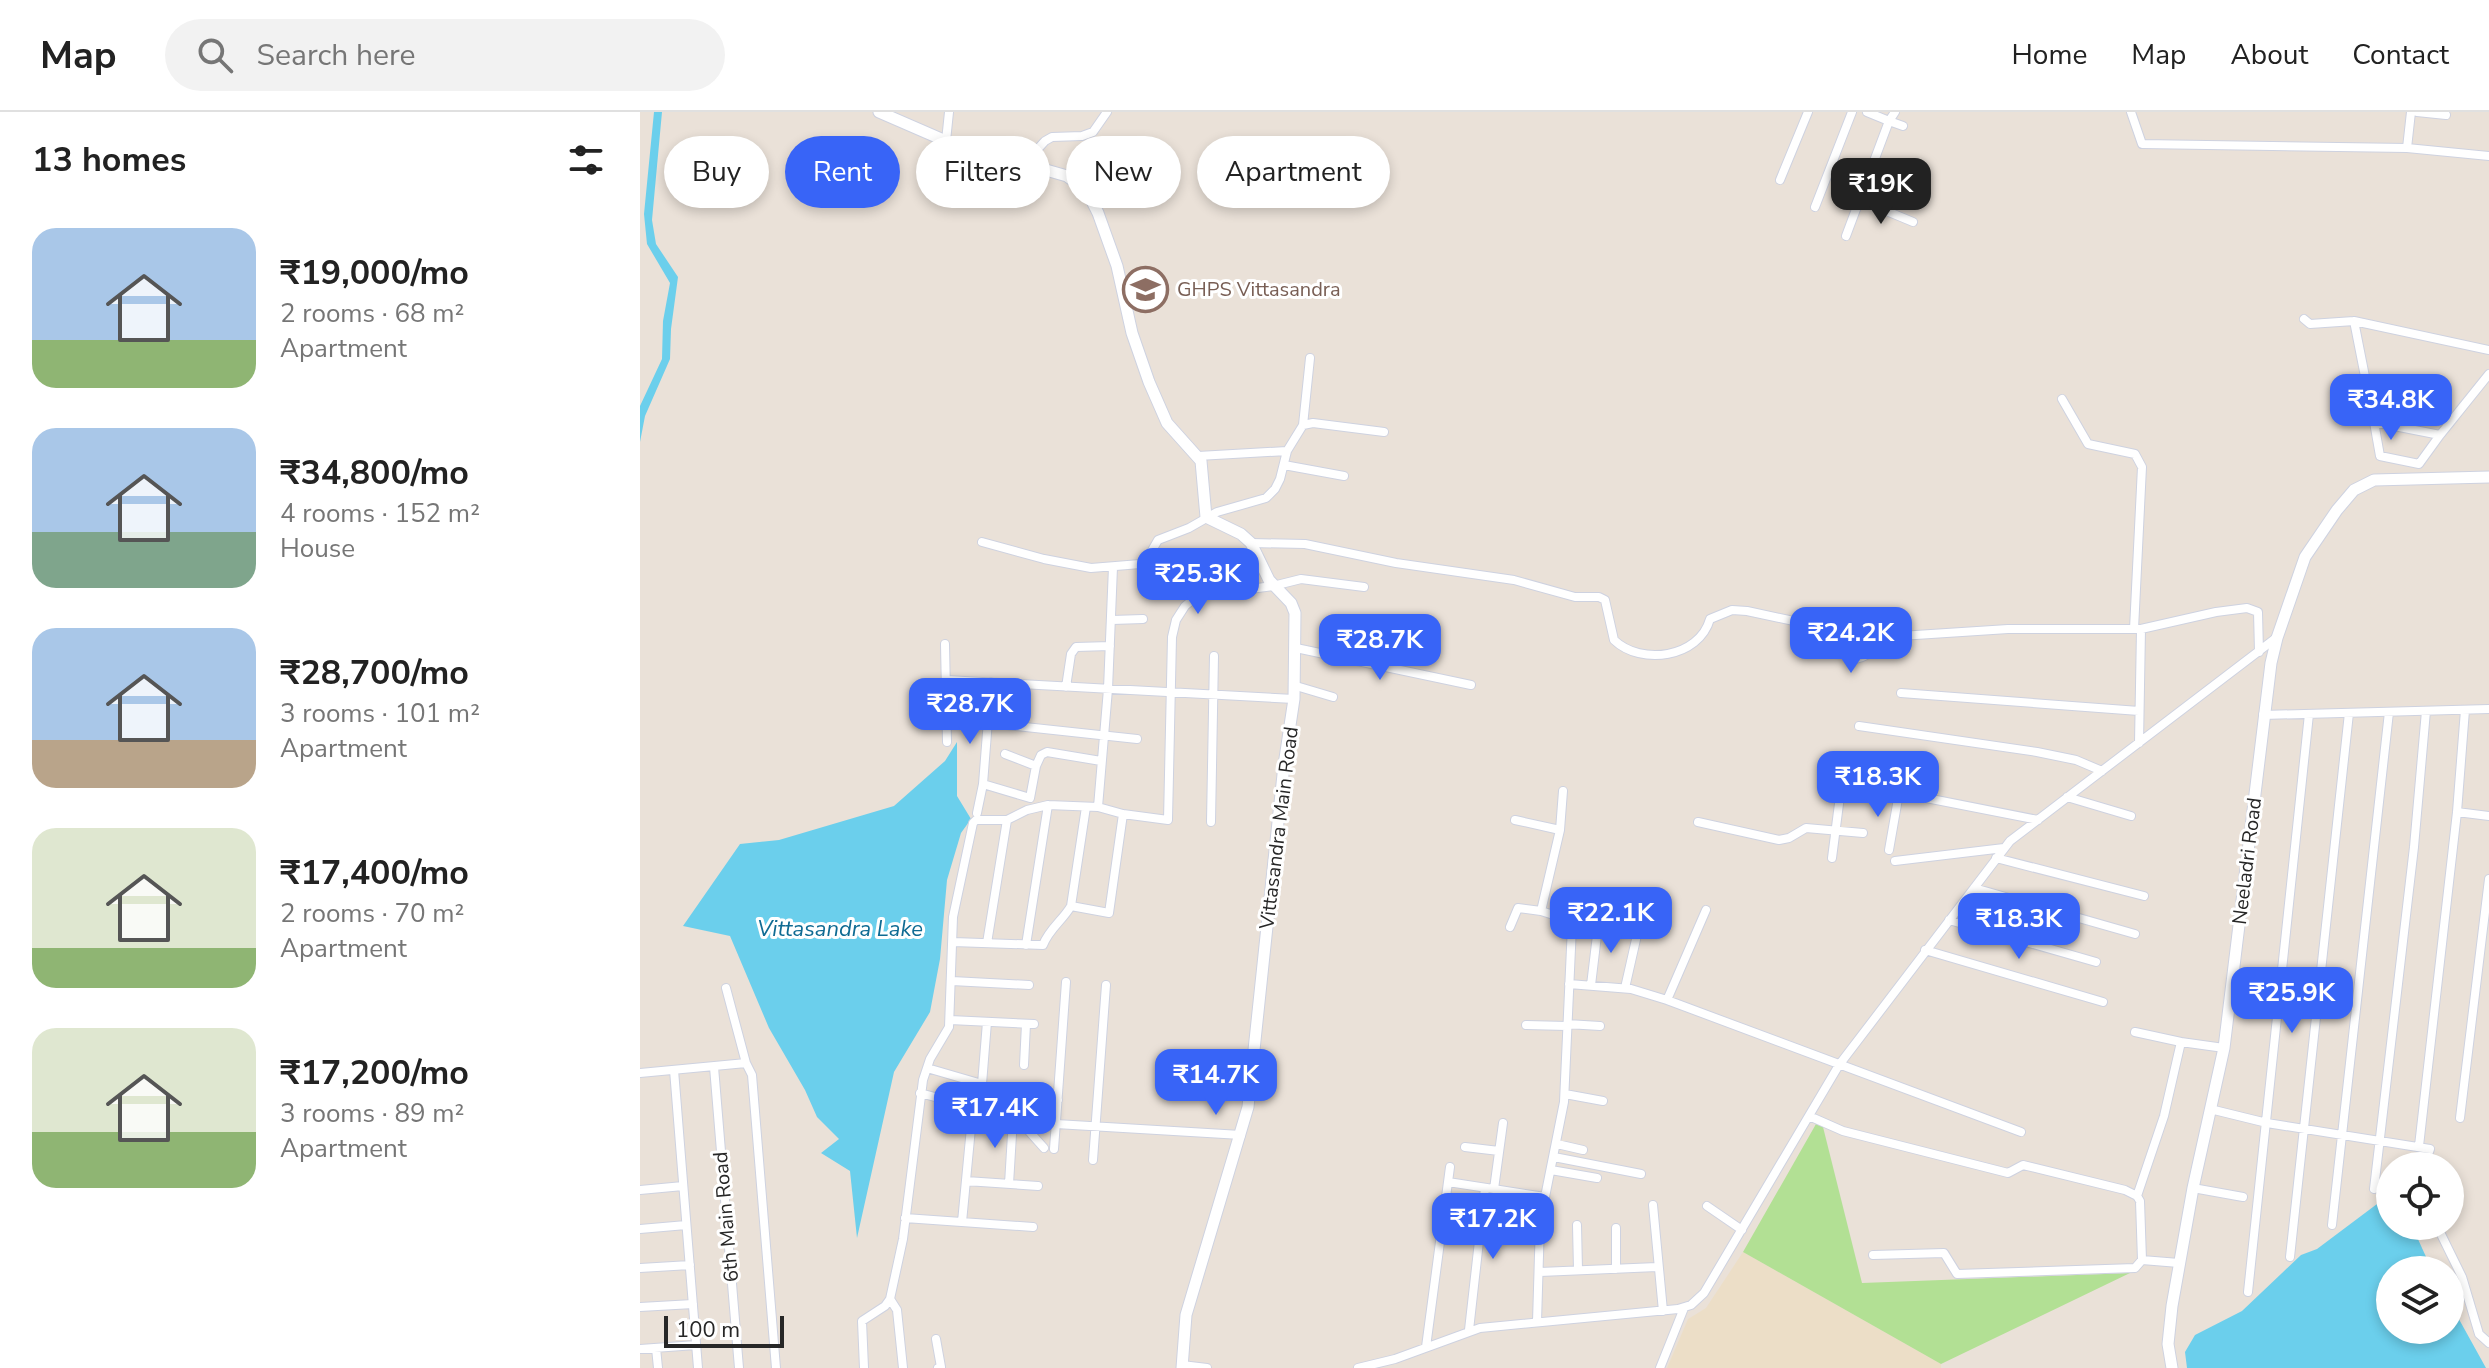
<!DOCTYPE html>
<html lang="en">
<head>
<meta charset="utf-8">
<style>
	:root { --surface:#fff; --page:#f2f2f2; --text:#222; --muted:#767676; --line:#e0e0e0; --accent:#3864f7 }
	body { margin:0; font-family:"Nunito Sans",sans-serif; background:var(--page); color:var(--text); height:100vh; display:flex; flex-direction:column; font-size:30px; white-space:nowrap }
	* { box-sizing:border-box; margin:0 }
	p { font-size:26px; color:var(--muted) }
	.icon { flex:none; width:44px; height:44px; fill:none; stroke:currentColor; stroke-width:2; stroke-linecap:round; stroke-linejoin:round }
	.map { position:relative; flex:1; overflow:hidden }
	.panel { display:flex; flex-direction:column; background:var(--surface); width:640px }
	.panel>* { flex:none }
	.hud { position:absolute; left:24px; top:24px; width:760px; height:72px; display:flex; gap:16px }
	.tools { position:absolute; left:1736px; top:1040px; display:grid; gap:16px }
	.tools a { display:grid; place-items:center; width:88px; height:88px; border-radius:50%; background:var(--surface); box-shadow:0 4px 12px #0003; font-size:40px }
	.scale { position:absolute; left:24px; bottom:20px; width:120px; box-sizing:border-box; padding-left:8px; border:4px solid #272727; border-top:0; font-size:22px; line-height:28px; white-space:nowrap; color:#272727; -webkit-text-stroke:6px #fff; paint-order:stroke }
	.price { position:absolute; translate:-50% -68px; padding:0 18px; border-radius:16px; background:var(--accent); color:#fff; font-size:26px; line-height:52px; filter:drop-shadow(0 2px 4px #0008) }
	.price::after { content:''; position:absolute; left:50%; top:48px; width:24px; height:18px; margin-left:-12px; background:inherit; clip-path:polygon(0 0,100% 0,50% 100%) }
	.price.on { background:#222; color:#fff }
	ul { padding:0; list-style:none }
	li { display:flex; align-items:center; gap:24px; height:200px; padding:0 32px }
	li span { display:grid; place-items:center; flex:none; width:224px; height:160px; border-radius:24px; color:#555 }
	li>.icon { margin-inline-start:auto }
	span .icon { width:96px; height:96px; fill:#fffc; stroke-width:1 }
	li b { font-size:34px }
	h2 { display:flex; justify-content:space-between; align-items:center; height:96px; padding:0 32px; font-size:34px }
	.chip { padding:0 28px; border-radius:36px; background:var(--surface); box-shadow:0 4px 12px #0003; font-size:28px; line-height:72px }
	.chip.on { background:var(--accent); color:#fff }
	header { display:flex; align-items:center; gap:48px; box-sizing:border-box; height:112px; padding:0 40px; background:var(--surface); border-bottom:2px solid var(--line) }
	header strong { font-size:38px }
	nav { display:flex; gap:44px; margin-inline-start:auto; font-size:28px }
	.search { width:560px; height:72px; background:var(--page); display:flex; align-items:center; gap:20px; box-sizing:border-box; padding:0 28px; border-radius:44px; color:var(--muted); font-size:30px }
	main { display:flex; flex:1; min-height:0 }
	.map>svg:first-child { display:block }
</style>
</head>
<body>
<header>
<strong>Map</strong>
<div class="search"><svg class="icon" aria-label="search" viewBox="0 0 24 24"><circle cx="10" cy="10" r="6"/><path d="M15 15l6 6"/></svg>Search here</div>
<nav><a>Home</a><a>Map</a><a>About</a><a>Contact</a></nav>
</header>
<main>
<section class="panel">
<h2>13 homes<svg class="icon" aria-label="filters" viewBox="0 0 24 24"><path d="M4 7h16M4 17h16"/><circle cx="9" cy="7" r="2"/><circle cx="15" cy="17" r="2"/></svg></h2>
<ul>
<li><span style="background:linear-gradient(#a9c7e8 70%,#8fb573 0)"><svg class="icon" aria-label="home" viewBox="0 0 24 24"><path d="M3 11l9-7 9 7M6 9v11h12V9"/></svg></span><div><b>₹19,000/mo</b><p>2 rooms · 68 m²</p><p>Apartment</p></div></li>
<li><span style="background:linear-gradient(#a9c7e8 65%,#7fa58c 0)"><svg class="icon" aria-label="home" viewBox="0 0 24 24"><path d="M3 11l9-7 9 7M6 9v11h12V9"/></svg></span><div><b>₹34,800/mo</b><p>4 rooms · 152 m²</p><p>House</p></div></li>
<li><span style="background:linear-gradient(#a9c7e8 70%,#b9a48a 0)"><svg class="icon" aria-label="home" viewBox="0 0 24 24"><path d="M3 11l9-7 9 7M6 9v11h12V9"/></svg></span><div><b>₹28,700/mo</b><p>3 rooms · 101 m²</p><p>Apartment</p></div></li>
<li><span style="background:linear-gradient(#dfe7d0 75%,#8fb573 0)"><svg class="icon" aria-label="home" viewBox="0 0 24 24"><path d="M3 11l9-7 9 7M6 9v11h12V9"/></svg></span><div><b>₹17,400/mo</b><p>2 rooms · 70 m²</p><p>Apartment</p></div></li>
<li><span style="background:linear-gradient(#dfe7d0 65%,#8fb573 0)"><svg class="icon" aria-label="home" viewBox="0 0 24 24"><path d="M3 11l9-7 9 7M6 9v11h12V9"/></svg></span><div><b>₹17,200/mo</b><p>3 rooms · 89 m²</p><p>Apartment</p></div></li>
</ul>
</section>
<div class="map">
<svg width="1849" height="1256" viewBox="0 0 1849 1256">
	<rect width="100%" height="100%" fill="#eae1d8"/>
	<!-- education -->
	<path fill="#ecdec7" d="M1103,1140l198,112v4h-274l21,-49 18,-11z"/>
	<!-- green -->
	<path fill="#b2e094" d="M1176,1012l7,3 39,156 268,-10 -189,91 -198,-112z"/>
	<!-- water -->
	<path fill="#6bcfec" d="M14,0h8l-10,108 4,24 22,33 -7,52 -1,30 -25,57 -5,26v-36l22,-47 1,-38 7,-38 -23,-39 -3,-30z
		M317,630v54l14,23 -10,14 -14,47 -7,79 -10,53 -36,60 -37,166 -7,-67 -29,-18 18,-14 -22,-22 -12,-27 -36,-62 -39,-92 -47,-10 57,-82 39,-4 115,-34 51,-45z
		M1749,1083l1,31h22l20,44h-42v60h60v-27l36,65h-299l-2,-16 10,-17 47,-24 59,-56 16,-6z"/>
	<g fill="none" stroke-linecap="round" stroke-linejoin="round">
		<defs>
			<path id="street" d="M1227,0l22,9 6,-9
				M1491,0l11,32 265,4 82,8
				M1777,0l29,3
				M306,29l3,-29
				M1767,36l4,-36
				M383,53l22,-24 7,-4 30,-1 11,-4 14,-20
				M1232,57l47,18
				M1140,68l28,-68
				M1220,88l53,22
				M1175,95l37,-95
				M1206,124l43,-115 14,5
				M1664,207l6,5 44,-3 135,29
				M1714,209l20,101 66,13 49,-61
				M1422,287l26,45 47,10 7,13 -8,162
				M1734,310l6,34 39,8 21,-29
				M663,313l7,-67
				M558,344l89,-5 16,-26 10,-2 71,9
				M644,353l60,11
				M342,430l62,17 47,9 49,-4 7,-5 11,-19 31,-12 28,-16 49,-14 9,-9 5,-10 7,-28
				M611,431l54,1 91,19 118,17 61,17h24l6,3 9,40c27,26 85,18 96,-21l22,-9 15,1 84,18 54,8 123,-8h133l75,-17 31,-4 11,4 1,40
				M472,508l31,-1
				M1198,519l5,20 9,8c15,0 24,-11 33,-22
				M305,532l2,98
				M656,536l175,37
				M307,568l347,19
				M656,574l37,11
				M426,575l5,-33 5,-7 34,-1
				M1261,581l238,18
				M1623,603l226,-6
				M348,611l149,16
				M1219,614l178,26 39,8 26,11
				M1499,631l2,-114
				M365,642l31,12
				M343,672l47,14 6,-32 5,-11 6,-3 54,9
				M1427,685l64,19
				M458,695l10,-118 5,-122
				M1817,700l32,4
				M337,701l6,-29 8,-102
				M875,708l45,10
				M571,710l3,-166
				M1058,710l81,18 10,-2 17,-10 57,5
				M1249,738l10,-57
				M1192,746l8,-62 6,-9 65,8 127,25
				M1356,746l148,38
				M1255,749l109,-13
				M1334,776l161,46
				M431,794l38,7 14,-99
				M1309,808l147,42
				M870,815l8,-19 23,3
				M313,830l90,3c6,-16 20,-25 28,-39l15,-99
				M347,831l20,-123
				M386,833l22,-140
				M1285,838l178,52
				M312,869l77,4
				M929,872l62,5 36,11 354,132
				M951,873l7,-58 39,8
				M86,876l20,75
				M985,876l12,-53 8,-19
				M1027,888l39,-90
				M310,908l84,4
				M927,912l33,2
				M886,913l41,1
				M1495,920l46,10
				M384,953l2,-41
				M74,955l25,301
				M287,956l55,16 5,-62
				M34,958l24,298
				M0,961l106,-10 6,12 24,293
				M280,981l99,27 25,28
				M925,982l38,7
				M388,986l30,2
				M1570,997l57,14 163,26 -6,17
				M1169,1004l34,15 165,42 15,-8 102,25 12,6 3,5 2,59
				M1820,1006l29,-239
				M416,1012l185,11
				M917,1032l26,6
				M1779,1034l38,-334 8,-102
				M825,1035l34,4
				M414,1037l12,-167
				M914,1045l87,17
				M453,1048l13,-175
				M911,1058l46,8
				M326,1069l72,5
				M808,1070l97,15
				M369,1072l4,-66
				M1553,1076l50,9
				M854,1077l9,-66
				M1734,1077l40,-342 12,-136
				M0,1078l43,-4
				M1497,1084l27,-80 17,-74 43,6
				M1013,1093l10,106
				M1067,1094l35,24
				M265,1106l128,9
				M322,1110l11,-115
				M937,1113l1,45
				M1692,1113l57,-513
				M1797,1114l25,51 17,57 10,9
				M976,1116v41
				M0,1117l46,-4
				M1233,1143l71,-2 13,21 178,-6 7,-8 37,3
				M1650,1145l59,-544
				M0,1156l50,-3
				M900,1160l117,-5
				M1608,1180l61,-578
				M250,1187l7,11 6,58
				M0,1195l53,-3
				M897,1210l3,-100 24,-120 8,-176 -6,-7 -25,-8 19,-81 3,-39
				M829,1218l16,-142
				M296,1227l5,28 -3,1
				M786,1235l24,-180
				M16,1236l2,20
				M0,1237l56,-4
				M542,1253l25,3
				M224,1256l-2,-47 23,-15 5,-7 13,-60 20,-159 7,-21 19,-32 4,-110 20,-94 3,-3h31l20,-10 21,-5 50,2 25,7 45,6 4,-183 4,-17 9,-14 12,-10 76,-10 28,-7 63,8
				M718,1256l37,-9 85,-31 198,-19 13,-4 13,-12 135,-228 171,-224 266,-203
				M1020,1256l24,-60"/>
			<path id="secondary" d="M239,0l106,46 47,8 35,10 20,15 11,22 19,53 15,67 17,49 18,41 34,38 5,56 35,17 10,9 18,37 22,23 4,10 -1,86 -10,66 -36,342 -62,208 -4,53
				M1532,1256l-4,-24 4,-38 21,-118 31,-140 47,-385 6,-25 28,-81 32,-47 17,-20 20,-10 115,-3"/>
		</defs>
		<!-- street casing -->
		<use href="#street" stroke="#ced2e0" stroke-width="10"/>
		<!-- secondary casing -->
		<use href="#secondary" stroke="#ced2e0" stroke-width="13"/>
		<!-- street -->
		<use href="#street" stroke="#fff" stroke-width="8"/>
		<!-- secondary -->
		<use href="#secondary" stroke="#fff" stroke-width="11"/>
	</g>
	<!-- icons -->
	<defs>
		<symbol id="school-ring" viewBox="-11 -11 22 22"><circle r="9.5" fill="#fff" stroke="#8d6e63" stroke-width="1.5"/><path d="M0-5L7-2L0 1L-7-2ZM-4 1L0 2.5L4 1V4Q0 6-4 4Z" fill="#8d6e63"/></symbol>
	</defs>
	<g fill-rule="evenodd">
		<use href="#school-ring" x="480" y="152" width="51" height="51"/>
	</g>
	<g text-anchor="middle" dominant-baseline="central" stroke-width="6" stroke-linejoin="round" paint-order="stroke">
		<!-- education labels -->
		<g font-size="20" fill="#785e54" stroke="#fff" text-anchor="start">
			<text x="537" y="177">GHPS Vittasandra</text>
		</g>
		<!-- street labels -->
		<g font-size="20" fill="#272727" stroke="#fff">
			<text transform="translate(639 716) rotate(-83)">Vittasandra Main Road</text>
			<text transform="translate(1607 749) rotate(-83)">Neeladri Road</text>
			<text transform="translate(86 1105) rotate(-95)">6th Main Road</text>
		</g>
		<!-- water labels -->
		<g font-size="22" font-style="italic" fill="#0f6b93" stroke="#fff">
			<text x="200" y="817">Vittasandra Lake</text>
		</g>
	</g>
</svg>
<div class="tools">
<a><svg class="icon" aria-label="locate" viewBox="0 0 24 24"><circle cx="12" cy="12" r="6"/><path d="M12 2v4M12 18v4M2 12h4M18 12h4"/></svg></a>
<a><svg class="icon" aria-label="layers" viewBox="0 0 24 24"><path d="M12 4l9 5-9 5-9-5zM3 14l9 5 9-5"/></svg></a>
</div>
<div class="scale">100 m</div>
<b class="price on" style="left:1241px;top:114px">₹19K</b>
<b class="price" style="left:1751px;top:330px">₹34.8K</b>
<b class="price" style="left:558px;top:504px">₹25.3K</b>
<b class="price" style="left:1211px;top:563px">₹24.2K</b>
<b class="price" style="left:740px;top:570px">₹28.7K</b>
<b class="price" style="left:330px;top:634px">₹28.7K</b>
<b class="price" style="left:1238px;top:707px">₹18.3K</b>
<b class="price" style="left:971px;top:843px">₹22.1K</b>
<b class="price" style="left:1379px;top:849px">₹18.3K</b>
<b class="price" style="left:1652px;top:923px">₹25.9K</b>
<b class="price" style="left:576px;top:1005px">₹14.7K</b>
<b class="price" style="left:355px;top:1038px">₹17.4K</b>
<b class="price" style="left:853px;top:1149px">₹17.2K</b>
<div class="hud">
<a class="chip">Buy</a>
<a class="chip on">Rent</a>
<a class="chip">Filters</a>
<a class="chip">New</a>
<a class="chip">Apartment</a>
</div>
</div>
</main>
</body>
</html>
